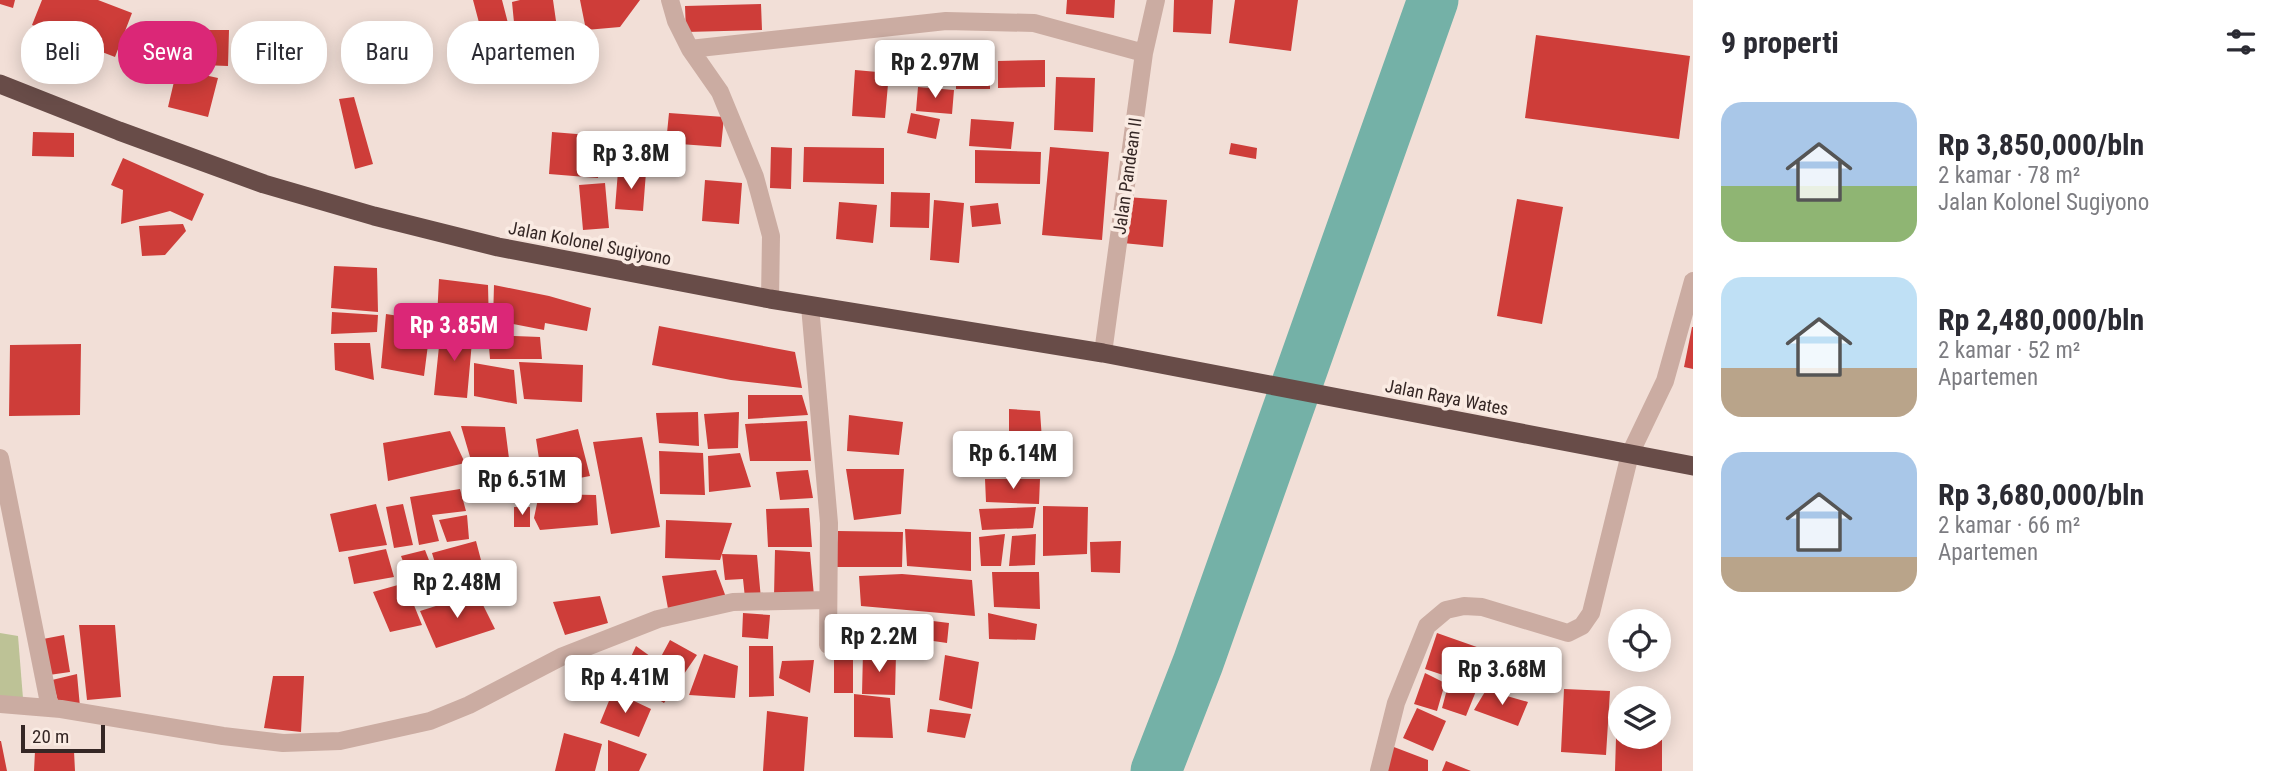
<!DOCTYPE html>
<html lang="id">
<head>
<meta charset="utf-8">
<style>
	:root { --surface:#fff; --page:#f7f7f7; --text:#2b2b33; --muted:#7c7c81; --accent:#db2777 }
	body { margin:0; font-family:"Roboto Condensed",sans-serif; background:var(--page); color:var(--text); height:100vh; display:flex; flex-direction:column; font-size:26px; white-space:nowrap }
	* { box-sizing:border-box; margin:0 }
	p { font-size:23px; color:var(--muted) }
	.icon { flex:none; width:38px; height:38px; fill:none; stroke:currentColor; stroke-width:2; stroke-linecap:round; stroke-linejoin:round }
	.map { position:relative; flex:1; overflow:hidden }
	.panel { display:flex; flex-direction:column; background:var(--surface); width:595px }
	.panel>* { flex:none }
	.guide { position:absolute; left:21px; top:21px; width:665px; height:63px; display:flex; gap:14px }
	.fabs { position:absolute; left:1608px; top:609px; display:grid; gap:14px }
	.fabs a { display:grid; place-items:center; width:63px; height:63px; border-radius:50%; background:var(--surface); box-shadow:0 4px 18px #0003; font-size:35px }
	.scale { position:absolute; left:21px; bottom:18px; width:84px; box-sizing:border-box; padding-left:7px; border:4px solid #352725; border-top:0; font-size:19px; line-height:24px; white-space:nowrap; color:#352725; -webkit-text-stroke:5px #faebe3; paint-order:stroke }
	.price { position:absolute; translate:-50% -60px; padding:0 16px; border-radius:7px; background:#fff; color:#222; font-size:23px; line-height:46px; filter:drop-shadow(0 2px 4px #0008) }
	.price::after { content:''; position:absolute; left:50%; top:42px; width:21px; height:16px; margin-left:-10px; background:inherit; clip-path:polygon(0 0,100% 0,50% 100%) }
	.price.selected { background:var(--accent); color:#fff }
	ul { padding:0; list-style:none }
	li { display:flex; align-items:center; gap:21px; height:175px; padding:0 28px }
	li span { display:grid; place-items:center; flex:none; width:196px; height:140px; border-radius:21px; color:#555 }
	li>.icon { margin-inline-start:auto }
	span .icon { width:84px; height:84px; fill:#fffc; stroke-width:1 }
	li b { font-size:30px }
	h2 { display:flex; justify-content:space-between; align-items:center; height:84px; padding:0 28px; font-size:30px }
	.tag { padding:0 24px; border-radius:28px; background:var(--surface); box-shadow:0 4px 18px #0003; font-size:24px; line-height:63px }
	.tag.selected { background:var(--accent); color:#fff }
	main { display:flex; flex:1; min-height:0 }
	.map>svg:first-child { display:block }
</style>
</head>
<body>
<main>
<div class="map">
<svg width="1693" height="771" viewBox="0 0 1693 771">
	<rect width="100%" height="100%" fill="#f2dfd7"/>
	<!-- green -->
	<path fill="#bdc296" d="M0,633l18,3 6,75 -24,-3z"/>
	<g fill="none" stroke-linecap="round" stroke-linejoin="round">
		<!-- river -->
		<path stroke="#74b1a7" stroke-width="51" d="M1156,771l42,-108 235,-663"/>
	</g>
	<!-- building -->
	<path fill="#ce3d39" d="M0,0h15l-2,8 -13,-4z
		M42,0h56l34,13 -17,44 -83,-32z
		M473,0h29l7,27 -27,7z
		M520,0h33l5,35 -42,8 -4,-41z
		M580,0h60l-20,27 -34,3z
		M1067,0h48l-1,18 -48,-4z
		M1174,0h39l-2,34 -38,-2z
		M1235,0h63l-7,51 -62,-8z
		M761,4l1,26 -76,2 -1,-26z
		M202,30h27l-1,36 -27,-1z
		M1536,35l154,21 -11,83 -154,-21z
		M956,56h34v33h-34z
		M1045,60v27l-47,1v-27z
		M177,69l41,9 -10,39 -40,-10z
		M855,70l34,3 -4,45 -33,-2z
		M1056,77l39,1 -2,54 -39,-2z
		M918,87l36,3 -2,24 -36,-3z
		M354,97l19,67 -18,5 -16,-70z
		M669,113l55,4 -3,30 -55,-4z
		M911,113l29,6 -4,20 -29,-6z
		M971,119l43,3 -3,27 -42,-3z
		M612,131l42,4 -3,30 -42,-4z
		M33,132l41,1v24l-42,-1z
		M552,132l49,4 -3,42 -49,-4z
		M1231,143l26,5 -1,11 -27,-5z
		M771,147l21,1 -1,41 -21,-1z
		M804,147l80,1v36l-81,-2z
		M1050,147l59,5 -7,88 -60,-5z
		M975,150l66,2 -1,32 -65,-1z
		M123,158l81,36 -12,27 -22,-10 -49,13 2,-34 -12,-5z
		M618,171l28,1 -3,39 -28,-2z
		M705,180l37,3 -3,41 -37,-3z
		M605,183l4,45 -26,2 -4,-45z
		M891,192l39,1 -1,35 -39,-1z
		M1127,197l40,3 -4,47 -40,-4z
		M1517,199l46,8 -21,117 -45,-8z
		M934,200l30,3 -5,60 -29,-3z
		M839,202l38,3 -4,38 -37,-4z
		M998,203l3,21 -29,3 -2,-21z
		M183,224l3,7 -21,24 -23,1 -3,-30z
		M334,266l43,2 1,44 -47,-4z
		M439,279l49,6 1,42 -52,-9z
		M494,285l55,11 42,12 -4,23 -42,-8 -1,7 -51,-10z
		M332,312l46,3 -1,17 -46,2z
		M386,314l45,7 -7,55 -43,-8z
		M659,326l136,26 7,36 -71,-8 -79,-15z
		M441,327l32,3 -6,68 -33,-3z
		M1692,327h1v42l-9,-2z
		M488,335l52,2 2,22h-52z
		M334,343h36l4,37 -39,-10z
		M81,344l-1,71 -71,1 1,-71z
		M519,362l64,3 -1,37 -58,-3z
		M474,363l40,7 3,34 -43,-8z
		M748,395h54l6,20 -60,4z
		M1009,409l31,2 4,58 -51,-1v-34l16,-3z
		M698,412l1,34 -40,-3 -3,-30z
		M739,412l-1,36 -30,1 -4,-35z
		M849,415l54,7 -4,33 -52,-4z
		M807,421l4,40h-61l-5,-37z
		M461,426l44,1 6,47h-36z
		M578,429l12,47 -47,9 -7,-46z
		M450,431l15,32 -77,18 -5,-38z
		M642,437l18,90 -49,7 -18,-92z
		M659,451l44,2 2,42 -45,-1z
		M740,453l11,34 -42,5 -1,-36z
		M846,469h58l-3,45 -47,6z
		M808,470l5,28 -33,2 -4,-28z
		M985,479h55l-1,25 -53,-2z
		M460,489l6,22 -34,4 7,26 -20,4 -9,-48z
		M539,494l57,1 2,30 -58,5 -6,-12z
		M376,504l11,41 -48,7 -9,-38z
		M403,504l10,41 -19,3 -8,-41z
		M1043,506l45,1 -1,47 -44,2z
		M514,507h16v20h-16z
		M1036,507l-3,21 -51,2 -3,-21z
		M809,508l3,39h-44l-2,-38z
		M467,515l2,24 -22,3 -8,-22z
		M666,520l66,3 -12,37 -55,-2z
		M905,529l66,3v39l-64,-5z
		M838,531l65,1 -1,35h-67z
		M1005,534l-4,32h-20l-2,-29z
		M1036,534l-1,31 -26,1 3,-30z
		M476,541l6,23 -43,12 -7,-23z
		M1121,541l-1,32 -29,-1 -1,-30z
		M386,549l8,28 -40,7 -6,-27z
		M425,550l9,23 -24,7 -9,-24z
		M775,550l35,2 4,44h-40z
		M722,554l35,1 4,44 -16,-1 -2,-19 -18,1z
		M716,570l11,30 -58,14 -7,-38z
		M992,572h47l1,37 -46,-2z
		M902,574l70,6 3,36 -114,-10 -2,-30z
		M466,575l6,17 -45,14 -9,-19z
		M405,583l17,42 -32,7 -17,-40z
		M477,593l18,36 -59,19 -16,-37z
		M600,596l8,27 -43,12 -12,-33z
		M743,613l27,2 -2,24 -26,-2z
		M988,613l49,11 -2,16 -46,-1z
		M890,614l2,32 -39,-1 1,-29z
		M909,618l40,5 -2,20 -41,-6z
		M79,625h36l6,72 -34,3z
		M1437,633l54,19 -12,35 -54,-18z
		M64,635l6,37 -21,3 -6,-36z
		M670,640l27,15 -33,48 -21,-13z
		M636,646l18,13 -18,28 -14,-11z
		M749,646h24l1,50 -25,1z
		M834,648h19v45h-19z
		M863,652l33,2 -1,41 -33,-1z
		M704,654l34,12 -3,32 -46,-3z
		M945,655l34,7 -7,47 -33,-9z
		M814,660l-4,33 -31,-15 3,-17z
		M1425,673l20,10 -8,28 -23,-7z
		M77,674l3,33 -22,-6 -6,-21z
		M273,676h31l-3,56 -37,-4z
		M1449,682l27,9 -10,25 -24,-8z
		M1564,689l46,2 -4,64 -45,-3z
		M1486,690l42,12 -10,24 -44,-16z
		M613,691l38,18 -12,28 -39,-14z
		M854,694l36,4 3,40 -39,-1z
		M1417,708l29,13 -13,30 -30,-13z
		M930,709l41,5 -6,24 -38,-6z
		M767,711l41,6 -4,54h-41z
		M564,733l38,11 -7,27h-40z
		M1616,738l46,1v32h-47z
		M608,740l39,14 -8,17h-31z
		M0,741h1l6,30h-7z
		M1386,744l42,16v11h-47z
		M35,751h39l1,20h-41z
		M1446,761l25,10h-29z"/>
	<g fill="none" stroke-linecap="round" stroke-linejoin="round">
		<!-- minor -->
		<path stroke="#cbaca2" stroke-width="18" d="M670,0l6,21 14,28 30,43 35,85 16,59 -1,63
			M690,49l256,-28 88,2 110,30
			M810,306l19,217 -1,122
			M1103,353l41,-300 12,-53
			M0,458l50,250
			M0,704l61,5 162,27 60,7 57,-2 90,-20 39,-16 92,-48 97,-38 75,-17 94,-2
			M1379,771l17,-68 31,-77 19,-16 18,-4 18,1 86,26 14,-7 9,-13 39,-159 35,-73 28,-100"/>
		<!-- trunk -->
		<path stroke="#684c48" stroke-width="19" d="M0,84l119,47 145,53 110,32 124,31 272,52 333,54 590,113"/>
	</g>
	<g text-anchor="middle" dominant-baseline="central" stroke-width="7" stroke-linejoin="round" paint-order="stroke">
		<!-- street labels -->
		<g font-size="18" fill="#352725" stroke="#faebe3">
			<text transform="translate(1127 176) rotate(-82)">Jalan Pandean II</text>
			<text transform="translate(590 243) rotate(11)">Jalan Kolonel Sugiyono</text>
			<text transform="translate(1447 397) rotate(11)">Jalan Raya Wates</text>
		</g>
	</g>
</svg>
<div class="fabs">
<a><svg class="icon" aria-label="locate" viewBox="0 0 24 24"><circle cx="12" cy="12" r="6"/><path d="M12 2v4M12 18v4M2 12h4M18 12h4"/></svg></a>
<a><svg class="icon" aria-label="layers" viewBox="0 0 24 24"><path d="M12 4l9 5-9 5-9-5zM3 14l9 5 9-5"/></svg></a>
</div>
<div class="scale">20 m</div>
<b class="price" style="left:935px;top:100px">Rp 2.97M</b>
<b class="price" style="left:631px;top:191px">Rp 3.8M</b>
<b class="price selected" style="left:454px;top:363px">Rp 3.85M</b>
<b class="price" style="left:1013px;top:491px">Rp 6.14M</b>
<b class="price" style="left:522px;top:517px">Rp 6.51M</b>
<b class="price" style="left:457px;top:620px">Rp 2.48M</b>
<b class="price" style="left:879px;top:674px">Rp 2.2M</b>
<b class="price" style="left:1502px;top:707px">Rp 3.68M</b>
<b class="price" style="left:625px;top:715px">Rp 4.41M</b>
<div class="guide">
<a class="tag">Beli</a>
<a class="tag selected">Sewa</a>
<a class="tag">Filter</a>
<a class="tag">Baru</a>
<a class="tag">Apartemen</a>
</div>
</div>
<section class="panel">
<h2>9 properti<svg class="icon" aria-label="filters" viewBox="0 0 24 24"><path d="M4 7h16M4 17h16"/><circle cx="9" cy="7" r="2"/><circle cx="15" cy="17" r="2"/></svg></h2>
<ul>
<li><span style="background:linear-gradient(#a9c7e8 60%,#8fb573 0)"><svg class="icon" aria-label="home" viewBox="0 0 24 24"><path d="M3 11l9-7 9 7M6 9v11h12V9"/></svg></span><div><b>Rp 3,850,000/bln</b><p>2 kamar · 78 m²</p><p>Jalan Kolonel Sugiyono</p></div></li>
<li><span style="background:linear-gradient(#bfe0f5 65%,#b9a48a 0)"><svg class="icon" aria-label="home" viewBox="0 0 24 24"><path d="M3 11l9-7 9 7M6 9v11h12V9"/></svg></span><div><b>Rp 2,480,000/bln</b><p>2 kamar · 52 m²</p><p>Apartemen</p></div></li>
<li><span style="background:linear-gradient(#a9c7e8 75%,#b9a48a 0)"><svg class="icon" aria-label="home" viewBox="0 0 24 24"><path d="M3 11l9-7 9 7M6 9v11h12V9"/></svg></span><div><b>Rp 3,680,000/bln</b><p>2 kamar · 66 m²</p><p>Apartemen</p></div></li>
</ul>
</section>
</main>
</body>
</html>
